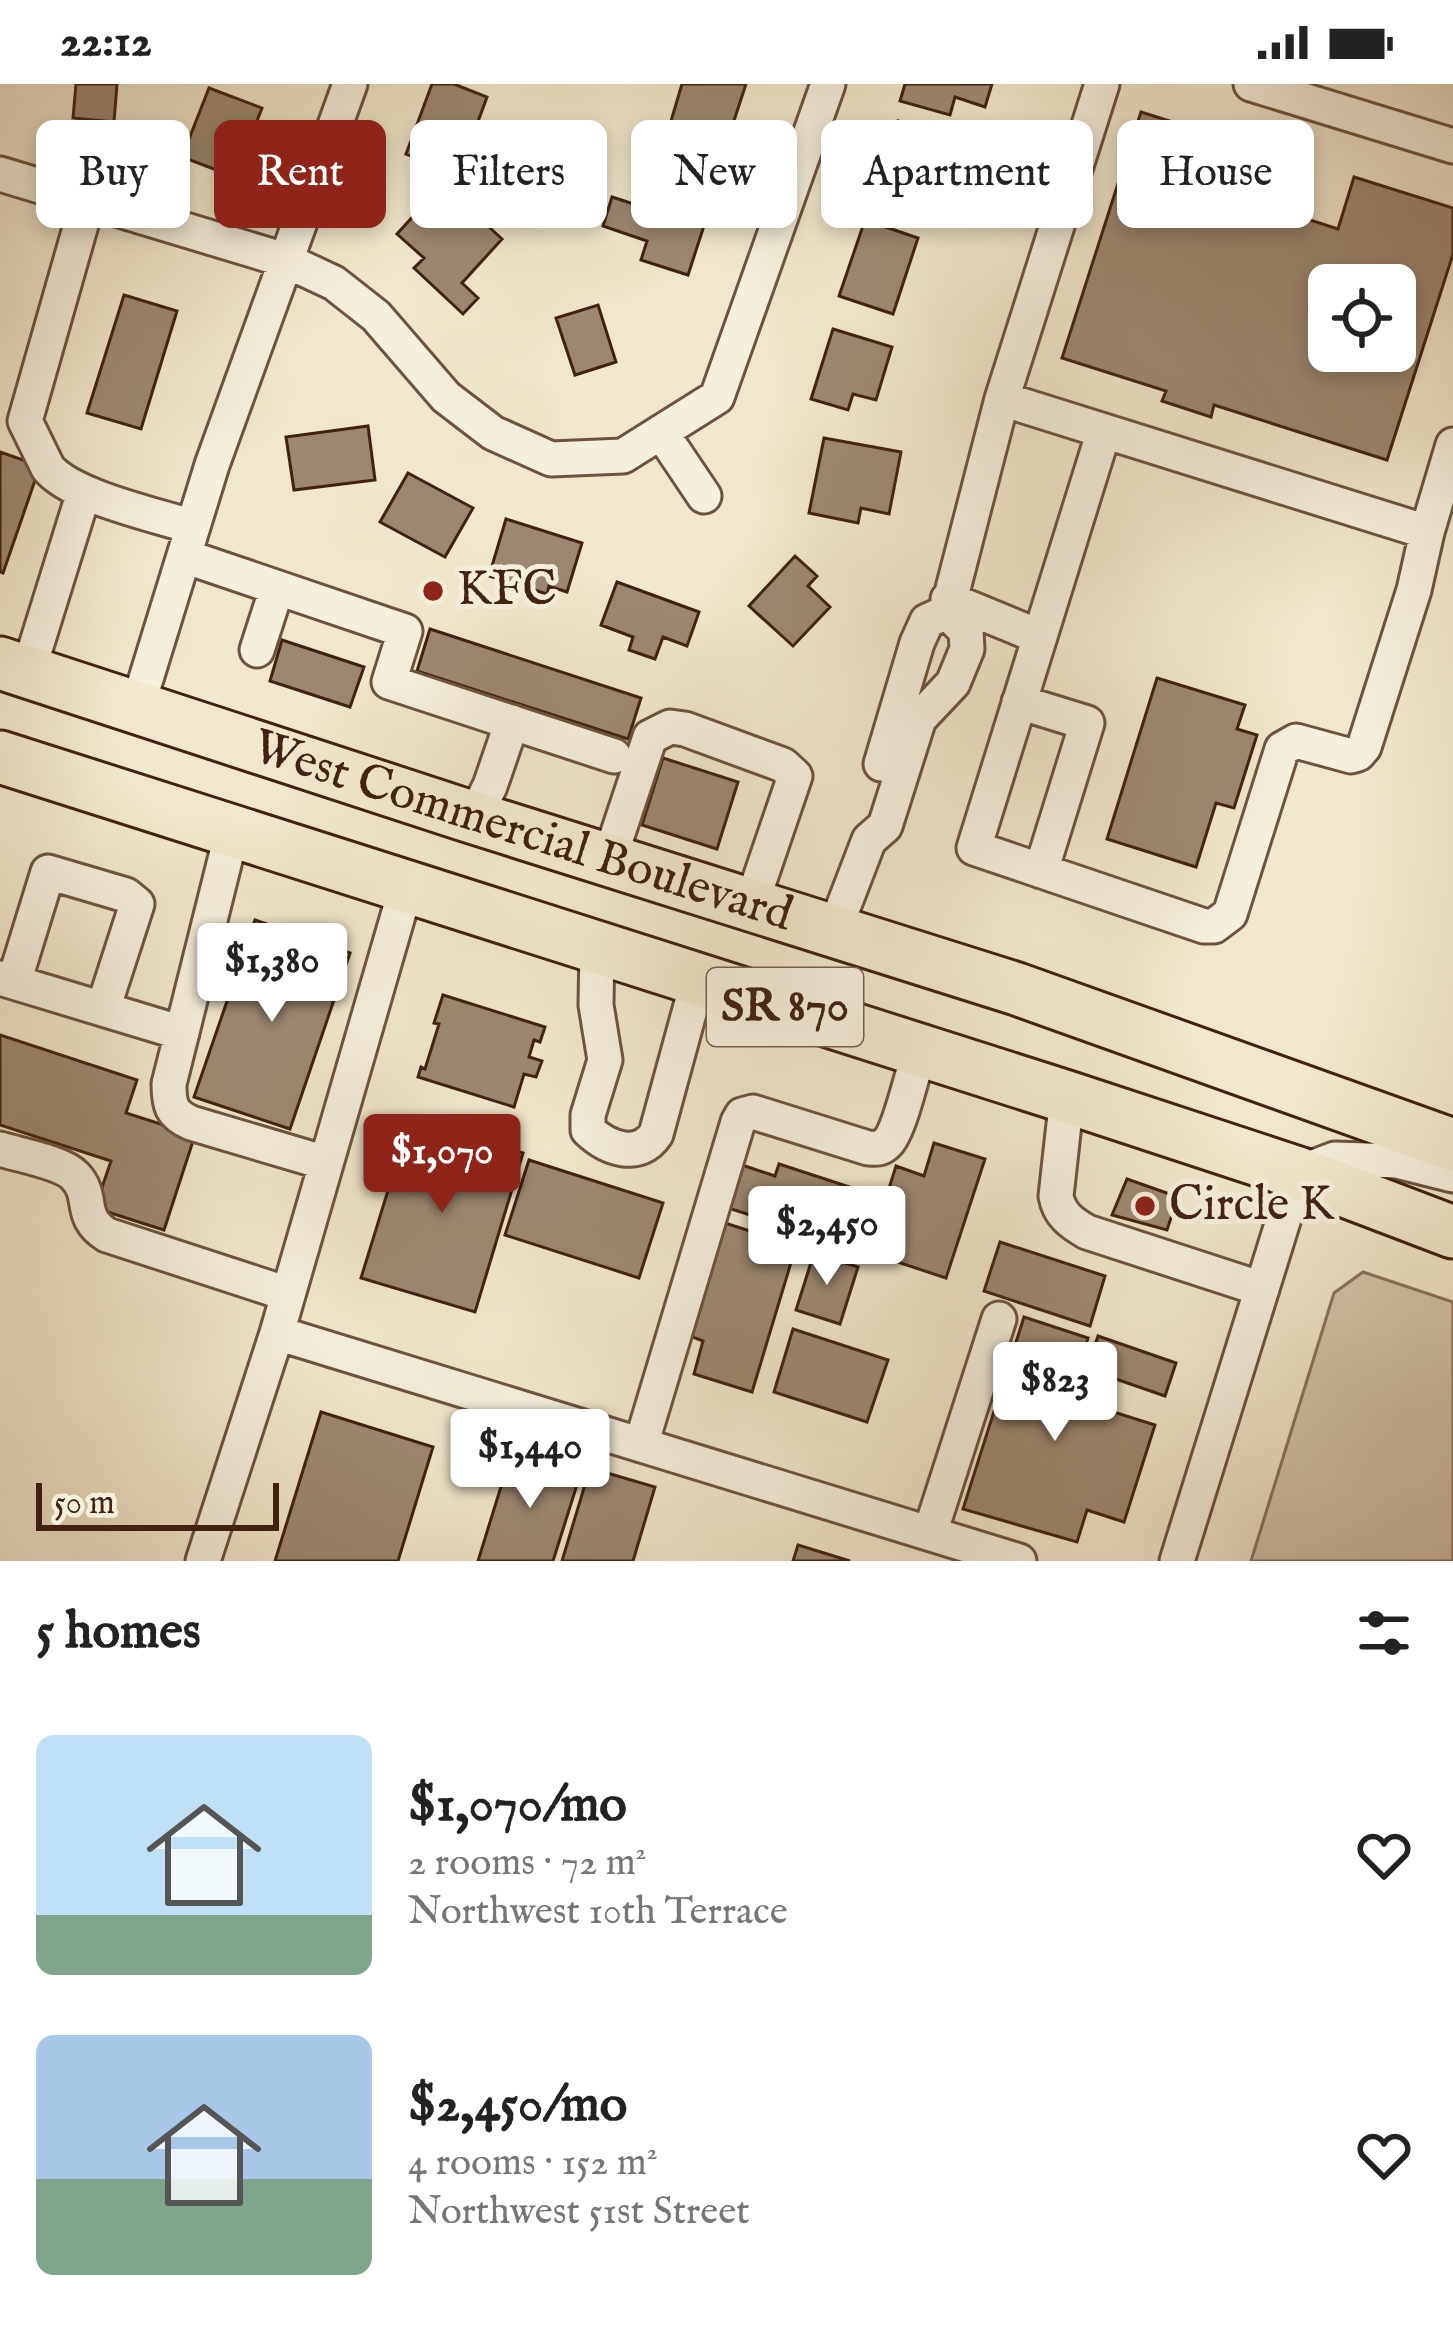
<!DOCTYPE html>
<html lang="en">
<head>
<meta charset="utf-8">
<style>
	:root { --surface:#fff; --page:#f2f2f2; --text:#222; --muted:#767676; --accent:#8f2418 }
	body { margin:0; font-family:"IM FELL English",serif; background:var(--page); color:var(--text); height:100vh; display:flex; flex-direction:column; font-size:45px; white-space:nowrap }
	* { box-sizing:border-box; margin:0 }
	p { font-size:39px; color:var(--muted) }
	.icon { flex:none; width:66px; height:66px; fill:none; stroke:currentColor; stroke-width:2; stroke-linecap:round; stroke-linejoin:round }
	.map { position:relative; height:1477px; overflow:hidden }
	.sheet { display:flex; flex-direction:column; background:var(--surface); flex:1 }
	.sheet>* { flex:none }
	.guide { position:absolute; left:36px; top:36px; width:1383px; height:108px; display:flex; gap:24px }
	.fabs { position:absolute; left:1308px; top:180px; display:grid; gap:24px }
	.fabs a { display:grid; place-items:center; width:108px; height:108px; border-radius:18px; background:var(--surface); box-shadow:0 6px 18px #0003; font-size:60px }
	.scale { position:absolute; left:36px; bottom:30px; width:243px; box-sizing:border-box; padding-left:12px; border:6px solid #412210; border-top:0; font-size:33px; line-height:42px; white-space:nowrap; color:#412210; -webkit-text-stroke:9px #f5efde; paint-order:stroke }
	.price { position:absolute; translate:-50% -102px; padding:0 27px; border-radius:12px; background:#fff; color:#222; font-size:39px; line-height:78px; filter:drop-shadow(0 3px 6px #0008) }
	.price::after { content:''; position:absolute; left:50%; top:72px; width:36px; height:27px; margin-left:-18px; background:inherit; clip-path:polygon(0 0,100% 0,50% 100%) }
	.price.current { background:var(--accent); color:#fff }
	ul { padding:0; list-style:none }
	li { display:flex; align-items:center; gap:36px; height:300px; padding:0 36px }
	li span { display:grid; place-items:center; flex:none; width:336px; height:240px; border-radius:18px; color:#555 }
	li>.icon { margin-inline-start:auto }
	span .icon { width:144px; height:144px; fill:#fffc; stroke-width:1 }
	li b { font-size:51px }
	h2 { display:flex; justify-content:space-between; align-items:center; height:144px; padding:0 36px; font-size:51px }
	.pill { padding:0 42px; border-radius:18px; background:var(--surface); box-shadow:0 6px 18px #0003; font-size:42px; line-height:108px }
	.pill.current { background:var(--accent); color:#fff }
	.status { display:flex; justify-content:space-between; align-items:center; height:84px; padding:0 60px; background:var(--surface); direction:ltr }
	.status svg { height:33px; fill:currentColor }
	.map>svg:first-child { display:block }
</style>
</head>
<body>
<div class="status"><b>22:12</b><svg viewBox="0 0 49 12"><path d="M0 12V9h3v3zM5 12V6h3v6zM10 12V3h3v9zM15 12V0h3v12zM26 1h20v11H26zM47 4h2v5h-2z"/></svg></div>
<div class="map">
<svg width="1453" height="1477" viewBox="0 0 1453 1477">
	<rect width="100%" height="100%" fill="#f0e7cc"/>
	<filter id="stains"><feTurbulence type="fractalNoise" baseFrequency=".00167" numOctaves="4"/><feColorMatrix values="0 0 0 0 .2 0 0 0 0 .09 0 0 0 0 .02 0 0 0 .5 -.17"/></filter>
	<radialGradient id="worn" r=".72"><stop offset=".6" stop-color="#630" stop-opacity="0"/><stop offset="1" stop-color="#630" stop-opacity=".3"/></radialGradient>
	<!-- green -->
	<path fill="#d2c6ac" stroke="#8a745e" stroke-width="3" d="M1363,1188l90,30v259h-202l83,-268z"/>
	<!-- building -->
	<path fill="#9c8872" stroke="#412210" stroke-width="3" fill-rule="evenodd" d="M76,0h41l-3,38 -41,-4z
		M432,0h22l33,13 -28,76 -53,-19z
		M682,0h64l-24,73 -43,-14 5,-17 -13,-5z
		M905,0h87l-7,23 -30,-10 -5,18 -50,-14z
		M209,4l53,20 -27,69 -53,-20z
		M1141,28l82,26 -15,49 130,42 16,-52 99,31v46l-66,206 -173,-55 -3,12 -49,-16 4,-10 -104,-33zM1329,201h66v66h-66z
		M898,37l41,13 -8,22 19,6 -13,39 -16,-5 -5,16 -43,-14z
		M658,97l55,17 -25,77 -47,-15 6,-19 -44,-15 9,-29 37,12z
		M426,118l19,17 17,-17 40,37 -40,44 16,15 -15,16 -49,-46 10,-10 -27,-24z
		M865,136l53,18 -25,76 -54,-18z
		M124,211l53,16 -36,118 -54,-16z
		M598,221l18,57 -41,13 -19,-57z
		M833,245l59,18 -16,53 -23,-6 -5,16 -37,-11z
		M368,342l7,54 -81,10 -8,-53z
		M824,354l77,14 -12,62 -28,-6 -3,15 -49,-10z
		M0,368l40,14 -37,107 -3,-1z
		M408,389l65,35 -28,49 -65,-35z
		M506,435l76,24 -15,49 -18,-6 -2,8 -58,-18z
		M795,472l22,20 -9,10 22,21 -37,39 -44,-40z
		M617,498l82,30 -12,34 -24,-9 -8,22 -26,-9 4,-13 -32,-12z
		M430,545l211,69 -13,41 -211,-68z
		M282,556l82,27 -14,40 -80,-26z
		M1157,594l88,27 -8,24 20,6 -23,73 -18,-5 -20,64 -89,-28z
		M663,674l75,24 -21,67 -75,-24z
		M255,836l95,33 -60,176 -96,-32z
		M443,911l102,32 -5,15 -6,-2 -5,17 13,4 -6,16 -12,-3 -10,33 -96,-30 3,-10 4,2 14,-45 -5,-1z
		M0,951l137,45 -11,33 69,22 -31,95 -69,-22 16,-47 -111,-36z
		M410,1035l113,34 -48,159 -114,-34z
		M934,1059l51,16 -39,119 -88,-29 16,-54 12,3 10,-32 28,10z
		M529,1076l134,43 -24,75 -134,-43z
		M739,1080l36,12 4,-12 95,31 -16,54 -133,-42z
		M1127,1095l51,18 -11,33 -55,-15z
		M719,1137l77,25 -44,146 -58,-18 9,-33 -18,-7z
		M1000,1158l105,34 -15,50 -106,-35z
		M814,1169l44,14 -18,57 -44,-14z
		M1024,1233l64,21 -19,60 86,27 -31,97 -37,-12 -10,32 -114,-33z
		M793,1245l95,31 -21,62 -93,-30z
		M1098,1252l78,27 -11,33 -78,-27z
		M321,1328l112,35 -35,114h-123z
		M512,1367l69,21 -28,89h-75z
		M590,1384l65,19 -22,74h-71z
		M798,1461l52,16h-57z"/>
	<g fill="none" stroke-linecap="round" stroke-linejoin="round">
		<defs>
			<path id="minor" d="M1251,0l202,62
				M0,90l285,86 49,23 42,33 70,81 47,36 58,26 72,-3 94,-59 111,-313
				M88,116l-63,221 23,47c24,29 108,47 145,59
				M1002,315l425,133 26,-87
				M1104,347l-130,417 230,78h10l16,-12 52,-165 14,-8 55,15 7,-2 6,-7 50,-157 13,-58
				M661,348l43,64
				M184,472l221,75 -16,51 225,74
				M948,515l92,38
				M947,528l55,-213 100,-315
				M257,566l20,-62
				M28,588l56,-180
				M1019,618l68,21 -46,148
				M137,624l75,-243 138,-381
				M881,680l36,-121 10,-22 20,-9
				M474,734l16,-32 22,-64
				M232,748l-63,252c0,21 2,30 22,39l135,40
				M609,776l41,-123 20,-10 15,2 98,36 12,11 -44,129
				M834,847l35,-91 16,-14 34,-107 34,-36 14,-34 -1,-18 -19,-19
				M597,864l-1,57 9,55 -17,55v15c20,19 51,30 68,4l42,-154
				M0,894l182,55
				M14,898l34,-110 78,23 11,9 -34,105
				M1067,1013l-11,99c3,18 15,27 31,36l175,57
				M0,1065c19,6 62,13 75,27 20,21 2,40 32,59l181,59
				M277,1249l742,228
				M641,1361l97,-323 4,-7 11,-3 115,36c10,0 11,2 19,-5 13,-12 26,-74 33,-93
				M930,1449l69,-214
				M203,1477l74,-228 129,-445
				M1177,1477l121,-388 37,-14 62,2 56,14"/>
			<g id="highway">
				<path id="s1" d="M0,579l462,151 555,175 436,156"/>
				<path d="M0,673l1067,340 231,76 155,59"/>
			</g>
		</defs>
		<!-- minor casing -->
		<use href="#minor" stroke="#6d533f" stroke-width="39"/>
		<!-- highway casing -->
		<use href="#highway" stroke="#412210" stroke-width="57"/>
		<!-- minor -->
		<use href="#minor" stroke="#f5efde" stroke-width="33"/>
		<!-- highway -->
		<use href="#highway" stroke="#f0e7cc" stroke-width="51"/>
	</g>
	<!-- markers -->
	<g fill="#8f2418" stroke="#f5efde" stroke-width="4.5">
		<circle cx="433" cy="507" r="12"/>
		<circle cx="1145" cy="1122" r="12"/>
	</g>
	<g text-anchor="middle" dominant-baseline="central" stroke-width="10" stroke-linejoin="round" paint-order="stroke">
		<!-- shield labels -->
		<rect fill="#f5efde" stroke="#77604e" stroke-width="3" x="707" y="884" width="156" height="78" rx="9"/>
		<g font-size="45" font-weight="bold" fill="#412210">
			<text x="785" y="923">SR 870</text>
		</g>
		<!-- poi labels -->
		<g font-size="48" fill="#412210" stroke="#f5efde" text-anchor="start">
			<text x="457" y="507">KFC</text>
			<text x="1169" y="1122">Circle K</text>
		</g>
		<!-- street labels -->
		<g font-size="48" fill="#412210" stroke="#f5efde">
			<text stroke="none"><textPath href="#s1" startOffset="549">West Commercial Boulevard</textPath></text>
		</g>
	</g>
	<rect width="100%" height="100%" filter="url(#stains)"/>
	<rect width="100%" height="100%" fill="url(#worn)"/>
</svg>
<div class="fabs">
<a><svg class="icon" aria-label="locate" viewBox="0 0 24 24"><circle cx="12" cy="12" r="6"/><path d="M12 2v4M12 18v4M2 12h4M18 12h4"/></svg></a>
</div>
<div class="scale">50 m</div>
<b class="price" style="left:272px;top:941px">$1,380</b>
<b class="price current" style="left:442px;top:1132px">$1,070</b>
<b class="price" style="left:827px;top:1204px">$2,450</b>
<b class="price" style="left:1055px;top:1360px">$823</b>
<b class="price" style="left:530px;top:1427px">$1,440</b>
<div class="guide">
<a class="pill">Buy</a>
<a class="pill current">Rent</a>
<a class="pill">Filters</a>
<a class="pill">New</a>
<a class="pill">Apartment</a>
<a class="pill">House</a>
</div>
</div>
<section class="sheet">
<h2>5 homes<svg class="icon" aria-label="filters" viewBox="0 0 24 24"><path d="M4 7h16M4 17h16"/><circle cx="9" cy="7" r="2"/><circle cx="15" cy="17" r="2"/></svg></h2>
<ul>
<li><span style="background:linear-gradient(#bfe0f5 75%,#7fa58c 0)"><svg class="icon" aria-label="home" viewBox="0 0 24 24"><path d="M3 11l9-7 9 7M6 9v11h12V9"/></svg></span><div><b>$1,070/mo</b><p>2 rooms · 72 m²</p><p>Northwest 10th Terrace</p></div><svg class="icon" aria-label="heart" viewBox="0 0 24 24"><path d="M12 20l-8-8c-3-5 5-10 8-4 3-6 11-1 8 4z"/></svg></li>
<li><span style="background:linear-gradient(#a9c7e8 60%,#7fa58c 0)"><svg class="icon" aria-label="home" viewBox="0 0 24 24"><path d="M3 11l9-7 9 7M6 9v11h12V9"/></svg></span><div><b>$2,450/mo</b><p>4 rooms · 152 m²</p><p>Northwest 51st Street</p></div><svg class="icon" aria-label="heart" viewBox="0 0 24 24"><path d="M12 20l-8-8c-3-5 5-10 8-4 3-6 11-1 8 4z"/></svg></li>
</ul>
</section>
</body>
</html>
